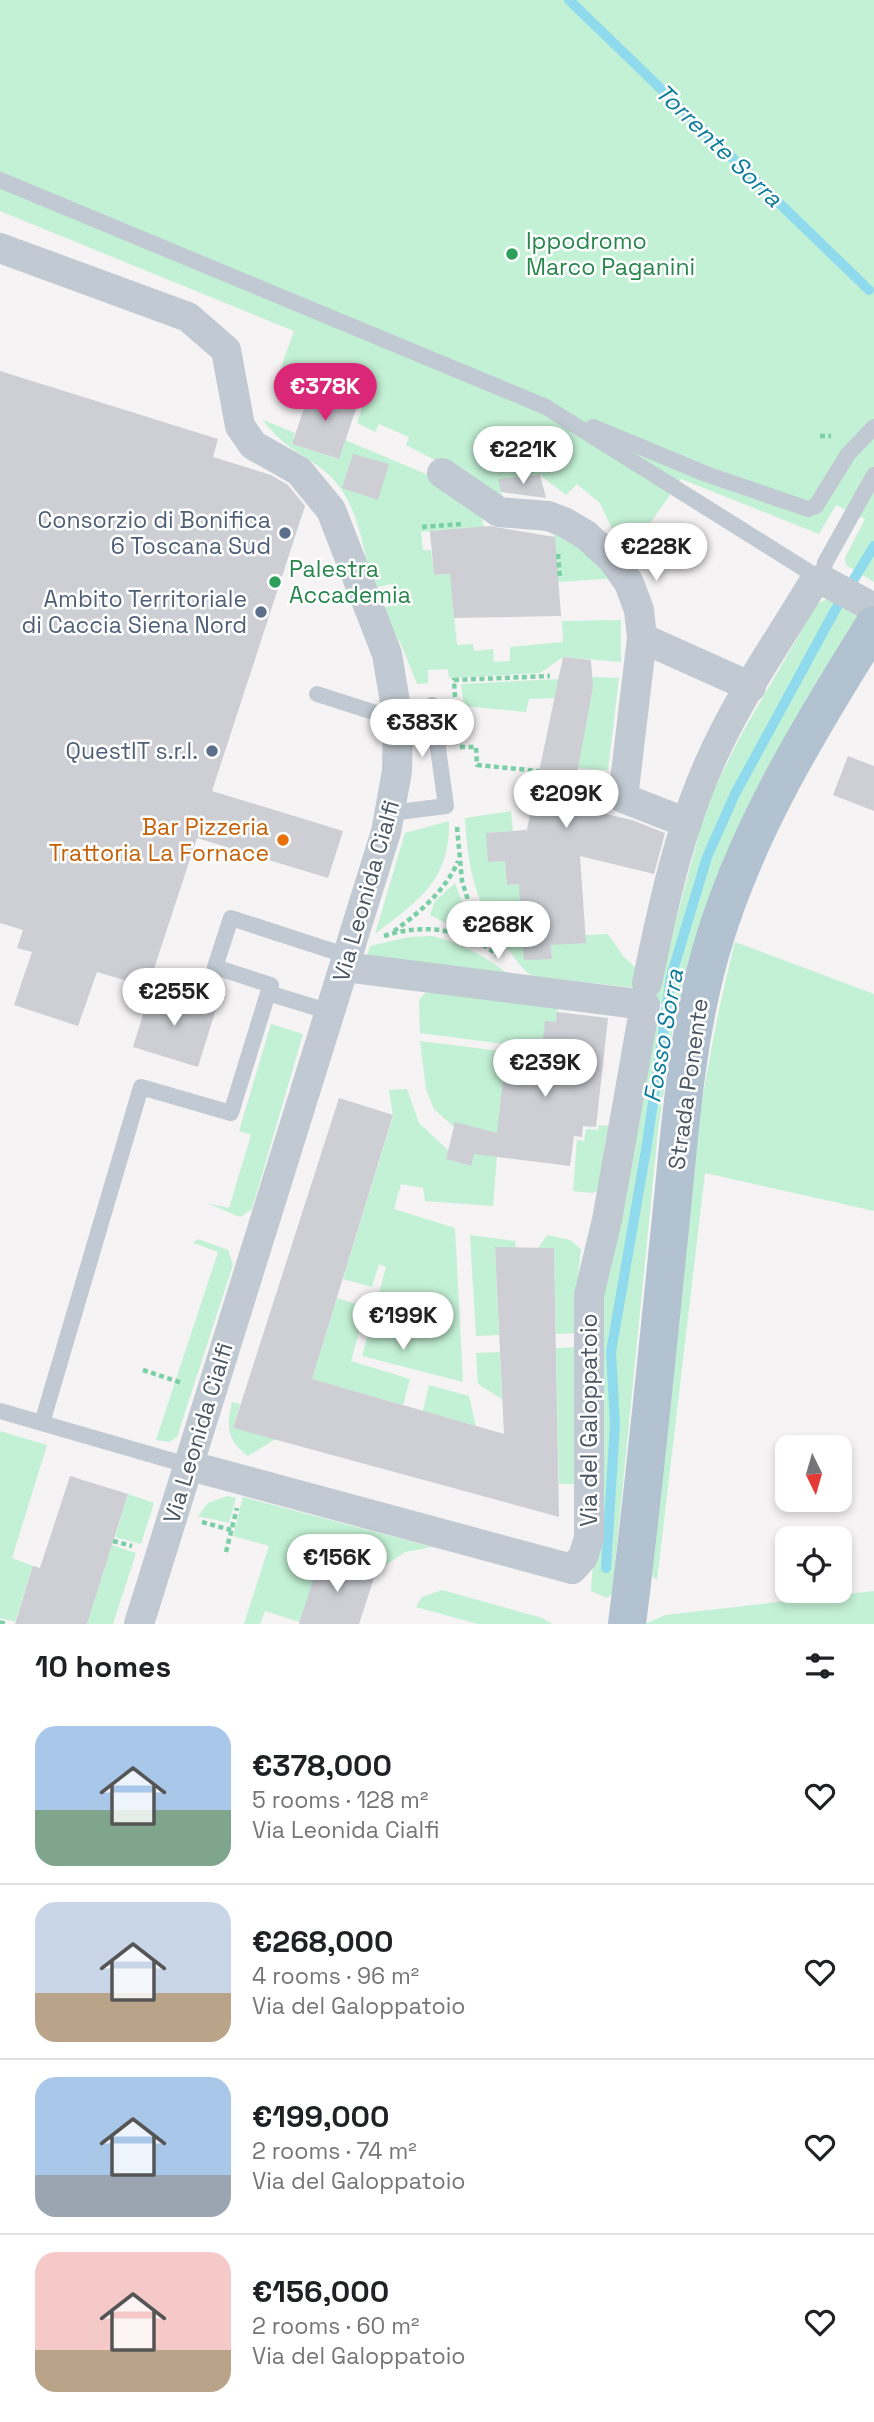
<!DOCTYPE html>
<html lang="en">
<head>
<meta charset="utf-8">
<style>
	:root { --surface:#fff; --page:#f6f6f6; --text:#202124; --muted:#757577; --line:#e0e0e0; --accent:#db2777 }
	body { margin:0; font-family:"Space Grotesk",sans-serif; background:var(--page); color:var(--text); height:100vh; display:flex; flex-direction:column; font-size:26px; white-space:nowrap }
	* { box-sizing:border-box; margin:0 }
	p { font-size:23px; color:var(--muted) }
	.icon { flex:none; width:38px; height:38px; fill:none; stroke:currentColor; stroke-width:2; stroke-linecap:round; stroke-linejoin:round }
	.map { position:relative; height:1624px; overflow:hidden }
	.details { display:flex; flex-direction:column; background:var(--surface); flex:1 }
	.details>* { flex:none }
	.needle { width:46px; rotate:175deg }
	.fabs { position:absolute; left:775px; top:1435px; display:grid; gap:14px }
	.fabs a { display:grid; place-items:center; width:77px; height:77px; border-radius:14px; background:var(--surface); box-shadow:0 4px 10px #0003; font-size:35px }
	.price { position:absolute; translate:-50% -60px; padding:0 16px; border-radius:24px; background:#fff; color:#222; font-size:23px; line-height:46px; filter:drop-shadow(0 2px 4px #0008) }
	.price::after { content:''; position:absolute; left:50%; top:42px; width:21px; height:16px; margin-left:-10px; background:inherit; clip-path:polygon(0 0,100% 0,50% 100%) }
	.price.selected { background:var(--accent); color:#fff }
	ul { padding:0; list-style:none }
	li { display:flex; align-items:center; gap:21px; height:175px; padding:0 35px }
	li+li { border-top:2px solid var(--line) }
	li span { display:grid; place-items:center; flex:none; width:196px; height:140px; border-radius:21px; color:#555 }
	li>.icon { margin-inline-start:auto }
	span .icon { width:84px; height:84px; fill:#fffc; stroke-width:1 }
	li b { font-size:30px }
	h2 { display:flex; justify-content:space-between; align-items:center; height:84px; padding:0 35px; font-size:30px }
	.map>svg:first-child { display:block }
</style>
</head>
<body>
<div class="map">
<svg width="874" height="1624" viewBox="0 0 874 1624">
	<rect width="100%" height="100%" fill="#f5f3f3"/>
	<!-- green -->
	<path fill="#c3f1d5" d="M0,0h874v582l-28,-17 -1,-7 20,-39 -29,-14 -17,29 -138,-55 -55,79 -26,-55 -23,-19 -11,11 -26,-20 -41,5 5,27 -58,-41 -40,-21 3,-8 -30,-13 -4,8 -18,-9 9,-27 -8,-3 -2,4 -76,-27 14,-39 -294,-120z
		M263,420l32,13 -3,11 46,15 7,-19 93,39 42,27 5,29 -18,-7 -46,4 2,18h8l3,25 16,-1 7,71 16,-1 1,7 19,-2 1,13 16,-1v-14l53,-5 -1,-21 59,-1v42l-58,-5 -23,16 -91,5 -1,-9 -20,1v13l-11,1 -16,-40 -21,-36 16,-3 -5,-21 -17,4c-11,-34 -14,-81 -41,-109 -23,-24 -47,-27 -70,-59z
		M553,524l64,54 -59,4z
		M827,599l31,18 -141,267 -35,99 -4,23 -24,-3 53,-199 33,-67 77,-133z
		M592,677l27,1 -11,92 -31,-2 16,-81z
		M559,679l-4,19 -26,1 -3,13 -62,-6 -3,-22z
		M574,780l33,3 -1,11 -15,5 -9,10 -20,-2z
		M511,811l2,20 -26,2 1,29 17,-1 2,24 12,-1 33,74 -1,-13 34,-10 23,-1 15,22 16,15 -2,17 -104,-12c-9,-4 -16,-15 -22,-23 -34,-44 -43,-80 -46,-135z
		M449,821c1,60 -30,79 -74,113l30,-101z
		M455,883l14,36 -15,8 -24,-12 5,-14z
		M432,936c32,8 59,23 83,44l-149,-20 4,-14 39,-9z
		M735,942l139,52v217l-169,-38 -48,407 -5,-4c21,-211 30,-428 83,-634z
		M426,992l132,16 -2,14 -14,27 -122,-16 -1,-33z
		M650,1022l23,4 -15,105 -46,463 -5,4 -16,-7 5,-70 1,-187z
		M271,1024l32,10 -51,175 -12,8 -33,-14 22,5 22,-73 -12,-4z
		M420,1041l121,15 -3,27 -35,-4 -10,127 -68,-5 -2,-13 -22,-4 -7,25 61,19 8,154 -101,-26 24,-89 -7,-3 -7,23 -29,-8 50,-163 -4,-26 18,-1 12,34 29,27 -2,9 25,7 -17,-39 -20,-18 -8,-20z
		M599,1125l13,1 -12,64 -8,3 -19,-2 4,-51 7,1 2,-12 12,1z
		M470,1235l45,6 1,7h-21l4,87 -23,1z
		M547,1235l23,5 11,9 -5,45 1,39 -21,1 -2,-86h-16z
		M198,1239l30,11 5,15 -56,172 -8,5 -13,-2 62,-188 -25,-9z
		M337,1298l29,9 -15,54 59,18 -7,26 -91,-26z
		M577,1347l2,137h-20l-3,-136z
		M500,1352l2,47 -24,-15 -2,-31z
		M429,1385l40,11 7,30 -53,-15z
		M232,1402l8,2 -7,24 42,11 -27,17c-21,-15 -22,-30 -16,-54z
		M0,1431l47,14 -35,113 21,8 -18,56 -15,-4z
		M128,1494l26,9 -13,41 -26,-7z
		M228,1496l8,2 -7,25 -31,-7 10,-13z
		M243,1497l189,50 -27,5 -105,70 -35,-11 -5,13h-16l25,-78 -36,-10z
		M112,1545l24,8 -23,71h-26z
		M442,1590l100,28 10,6h-74l-62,-17 6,-10z
		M874,1591v33h-229l20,-9z"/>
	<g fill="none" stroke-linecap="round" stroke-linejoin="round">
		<!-- stream -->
		<path stroke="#90daee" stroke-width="10" d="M569,0l300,290
			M606,1568l9,-144 -4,-72 36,-208 24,-167 36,-120 28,-63 99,-182 40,-66"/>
	</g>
	<!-- building -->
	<path fill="#cdcfd5" d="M0,371l218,68 -5,18 58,18 17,10 17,21 -93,285 131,40 -15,47 -131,-40 -49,149 -51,-15 -19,54 -64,-21 18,-53 -15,-4 6,-18 -23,-7z
		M311,387l47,16 -19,56 -47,-15z
		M353,454l36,10 -11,36 -36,-12z
		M540,475l6,23 -45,-6 -3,-13z
		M489,526l66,11 6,79 -107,2 -4,-44 -16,1 -4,-44z
		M563,657l28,3 2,27 -22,119 61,14 33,13 -11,41 -74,-18 6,87 -35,2 1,14 -28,1 -5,-76 -12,1 -2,-24 -17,1 -2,-29 40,-3v4z
		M848,756l26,10v45l-41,-16z
		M151,988l65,21 -18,58 -65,-20z
		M557,1012l51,6 -12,109 -13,-1 -1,11 -8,-1 -4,30 -96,-12 -3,12 -25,-7 9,-37 42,11 6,-54 35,4 7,-62 11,1z
		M339,1098l54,17 -81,264 192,55 -9,-187 59,1 5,269 -326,-89z
		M70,1476l58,18 -41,130h-72l18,-58 7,2z
		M321,1555l55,17 -17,52h-60z"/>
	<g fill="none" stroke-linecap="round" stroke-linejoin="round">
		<!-- path -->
		<path stroke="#7ad0a6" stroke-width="4.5" stroke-dasharray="5 3.5" stroke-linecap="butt" d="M820,436h11
			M422,527l39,-3
			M558,554l2,24
			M398,602h5l-2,-12
			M455,697l-1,-17 96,-4
			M460,747h16l1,18 62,6
			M575,775l21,1
			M581,787h14
			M457,827l5,54 19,61
			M394,931c24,-17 53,-42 64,-70
			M384,936c39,-13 81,-8 113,19
			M143,1370l39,13
			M202,1522l29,8
			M113,1541l19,5
			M226,1552l11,-44
			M0,1622l5,2"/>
		<!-- service -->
		<path stroke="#c1cad2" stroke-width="16" d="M0,180l546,227 276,173 3,-17 49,-88
			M593,427l113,47 102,35 8,-3 32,-52 26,-27
			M317,694l81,26
			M391,813l55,-7 -14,-101
			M330,1012l-62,-19 3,-8 -56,-18 16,-49 117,38
			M0,1411l187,54
			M42,1423l99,-336 90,26 37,-120"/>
		<!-- minor -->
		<path stroke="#c1cad2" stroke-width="30" d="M0,248l188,69 38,33 14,76 13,19 46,26 32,39 56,144 11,66 -1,51 -11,61 -247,792
			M442,473l57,39 49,4 16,6 22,13 27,25 16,23 10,27 3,28 -19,160 64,25
			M642,638l109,49
			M647,983c15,-73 32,-153 63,-221 27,-62 67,-119 102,-177l8,-5 6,2 48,26
			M187,1465l385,104 11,-12 6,-19v-243l18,-75 38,-215 -300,-38"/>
		<!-- primary -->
		<path stroke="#b3c2d1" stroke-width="38" d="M627,1624c17,-135 30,-271 44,-406 9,-89 15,-180 40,-267 33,-116 99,-224 163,-326"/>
	</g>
	<!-- markers -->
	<g fill="#2e9e5b" stroke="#fff" stroke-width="2.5">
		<circle cx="512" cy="254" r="7"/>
		<circle cx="275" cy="582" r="7"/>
	</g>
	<g fill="#5c6f8a" stroke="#fff" stroke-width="2.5">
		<circle cx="285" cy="533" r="7"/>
		<circle cx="261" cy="612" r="7"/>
		<circle cx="212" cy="751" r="7"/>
	</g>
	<circle fill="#e8710a" stroke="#fff" stroke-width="2.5" cx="283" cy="840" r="7"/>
	<g text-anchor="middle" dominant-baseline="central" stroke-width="5" stroke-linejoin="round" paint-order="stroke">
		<!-- leisure labels -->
		<g font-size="23" fill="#27864d" stroke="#fff" text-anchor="start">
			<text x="526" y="241">Ippodromo<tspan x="526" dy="26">Marco Paganini</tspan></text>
			<text x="289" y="569">Palestra<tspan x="289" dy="26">Accademia</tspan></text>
		</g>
		<!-- service labels -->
		<g font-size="23" fill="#4e5e75" stroke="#fff" text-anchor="end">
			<text x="271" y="520">Consorzio di Bonifica<tspan x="271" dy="26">6 Toscana Sud</tspan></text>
			<text x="247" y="599">Ambito Territoriale<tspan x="247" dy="26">di Caccia Siena Nord</tspan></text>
			<text x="198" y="751">QuestIT s.r.l.</text>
		</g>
		<!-- food labels -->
		<g font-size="23" fill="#c56008" stroke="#fff" text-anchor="end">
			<text x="269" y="827">Bar Pizzeria<tspan x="269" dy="26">Trattoria La Fornace</tspan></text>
		</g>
		<!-- street labels -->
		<g font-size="23" fill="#4a5661" stroke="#fff">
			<text transform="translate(366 891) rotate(-74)">Via Leonida Cialfi</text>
			<text transform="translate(688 1084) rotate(-82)">Strada Ponente</text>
			<text transform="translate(589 1420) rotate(-90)">Via del Galoppatoio</text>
			<text transform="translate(198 1433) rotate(-73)">Via Leonida Cialfi</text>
		</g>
		<!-- water labels -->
		<g font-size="24" font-style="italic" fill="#0c7c9b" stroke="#fff">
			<text transform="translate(719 145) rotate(44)">Torrente Sorra</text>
			<text transform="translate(663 1036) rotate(-80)">Fosso Sorra</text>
		</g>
	</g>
</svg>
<div class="fabs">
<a><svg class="needle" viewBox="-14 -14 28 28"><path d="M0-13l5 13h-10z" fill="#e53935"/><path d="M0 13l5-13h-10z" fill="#757577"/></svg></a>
<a><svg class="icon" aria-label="locate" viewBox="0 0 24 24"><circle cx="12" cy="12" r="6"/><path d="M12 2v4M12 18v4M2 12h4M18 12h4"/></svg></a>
</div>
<b class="price selected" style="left:325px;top:423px">€378K</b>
<b class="price" style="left:523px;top:486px">€221K</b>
<b class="price" style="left:656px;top:583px">€228K</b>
<b class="price" style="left:422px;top:759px">€383K</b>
<b class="price" style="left:566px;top:830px">€209K</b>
<b class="price" style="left:498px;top:961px">€268K</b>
<b class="price" style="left:174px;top:1028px">€255K</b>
<b class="price" style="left:545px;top:1099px">€239K</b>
<b class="price" style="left:403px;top:1352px">€199K</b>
<b class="price" style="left:337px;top:1594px">€156K</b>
</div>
<section class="details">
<h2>10 homes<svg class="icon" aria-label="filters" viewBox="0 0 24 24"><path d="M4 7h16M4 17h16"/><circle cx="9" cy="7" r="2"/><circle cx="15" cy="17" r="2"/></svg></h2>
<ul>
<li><span style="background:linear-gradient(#a9c7e8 60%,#7fa58c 0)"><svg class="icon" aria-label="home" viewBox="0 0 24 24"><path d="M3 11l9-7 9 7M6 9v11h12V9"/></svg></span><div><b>€378,000</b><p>5 rooms · 128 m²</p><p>Via Leonida Cialfi</p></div><svg class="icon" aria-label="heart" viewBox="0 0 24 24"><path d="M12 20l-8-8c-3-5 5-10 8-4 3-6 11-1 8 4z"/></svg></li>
<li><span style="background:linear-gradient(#c9d6e8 65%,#b9a48a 0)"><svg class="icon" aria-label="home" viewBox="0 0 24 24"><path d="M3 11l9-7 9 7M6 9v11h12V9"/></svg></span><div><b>€268,000</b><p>4 rooms · 96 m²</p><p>Via del Galoppatoio</p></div><svg class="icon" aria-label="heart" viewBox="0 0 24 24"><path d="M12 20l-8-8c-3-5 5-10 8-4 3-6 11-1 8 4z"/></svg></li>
<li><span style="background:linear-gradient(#a9c7e8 70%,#9aa5b1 0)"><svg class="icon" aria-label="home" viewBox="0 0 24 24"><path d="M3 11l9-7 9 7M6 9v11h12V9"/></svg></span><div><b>€199,000</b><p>2 rooms · 74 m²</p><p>Via del Galoppatoio</p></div><svg class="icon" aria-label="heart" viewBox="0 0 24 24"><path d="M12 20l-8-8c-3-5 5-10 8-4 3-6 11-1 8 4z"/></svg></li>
<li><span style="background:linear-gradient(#f6c9c9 70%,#b9a48a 0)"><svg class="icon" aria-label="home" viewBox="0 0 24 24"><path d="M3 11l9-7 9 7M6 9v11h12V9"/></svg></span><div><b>€156,000</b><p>2 rooms · 60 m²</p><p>Via del Galoppatoio</p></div><svg class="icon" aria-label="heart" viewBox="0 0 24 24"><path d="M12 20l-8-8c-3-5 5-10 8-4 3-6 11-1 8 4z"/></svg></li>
</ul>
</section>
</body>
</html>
